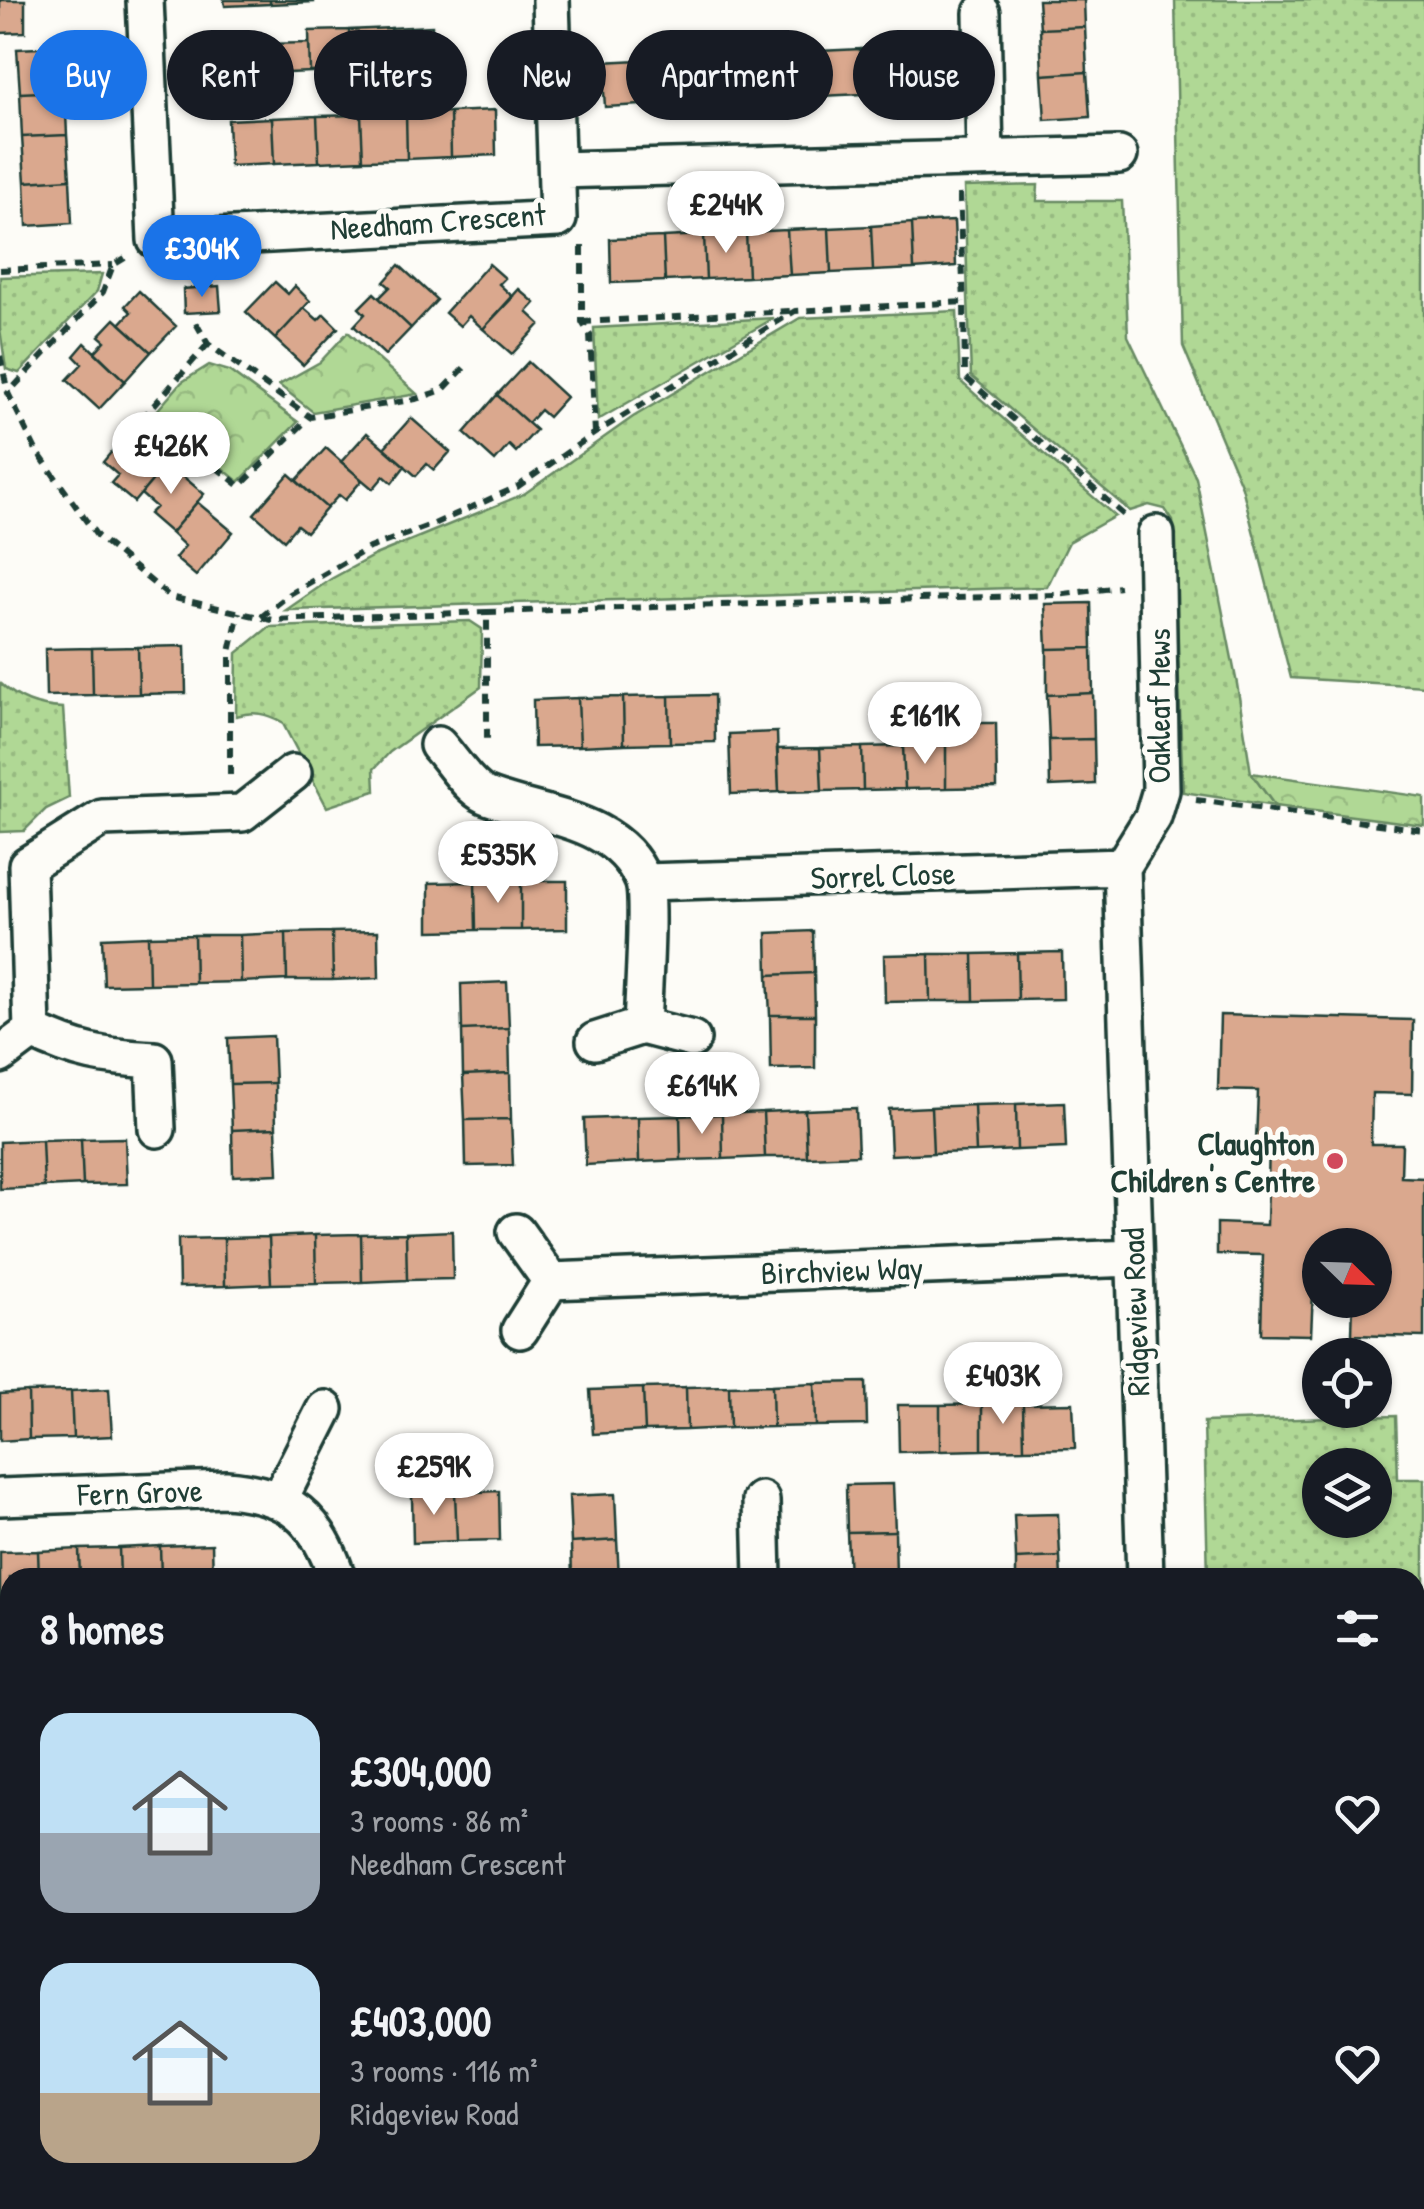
<!DOCTYPE html>
<html lang="en">
<head>
<meta charset="utf-8">
<style>
	:root { --surface:#171b24; --page:#20242c; --text:#f1f3f6; --muted:#9ea1a6; --accent:#1a73e8 }
	body { margin:0; font-family:"Patrick Hand",sans-serif; background:var(--page); color:var(--text); height:100vh; display:flex; flex-direction:column; font-size:38px; white-space:nowrap }
	* { box-sizing:border-box; margin:0 }
	p { font-size:32px; color:var(--muted) }
	.icon { flex:none; width:55px; height:55px; fill:none; stroke:currentColor; stroke-width:2; stroke-linecap:round; stroke-linejoin:round }
	.map { position:relative; flex:1; overflow:hidden }
	.side { position:absolute; left:0px; top:1568px; width:1425px; height:642px; display:flex; flex-direction:column; background:var(--surface); border-radius:30px 30px 0 0; box-shadow:0 2px 8px #0004 }
	.side>* { flex:none }
	.hud { position:absolute; left:30px; top:30px; width:1365px; height:90px; display:flex; gap:20px }
	.needle { width:65px; rotate:113deg }
	.fabs { position:absolute; left:1302px; top:1228px; display:grid; gap:20px }
	.fabs a { display:grid; place-items:center; width:90px; height:90px; border-radius:50%; background:var(--surface); box-shadow:0 2px 8px #0004; font-size:50px }
	.price { position:absolute; translate:-50% -85px; padding:0 22px; border-radius:35px; background:#fff; color:#222; font-size:32px; line-height:65px; filter:drop-shadow(0 2px 5px #0008) }
	.price::after { content:''; position:absolute; left:50%; top:60px; width:30px; height:22px; margin-left:-15px; background:inherit; clip-path:polygon(0 0,100% 0,50% 100%) }
	.price.on { background:var(--accent); color:#fff }
	ul { padding:0; list-style:none }
	li { display:flex; align-items:center; gap:30px; height:250px; padding:0 40px }
	li span { display:grid; place-items:center; flex:none; width:280px; height:200px; border-radius:30px; color:#555 }
	li>.icon { margin-inline-start:auto }
	span .icon { width:120px; height:120px; fill:#fffc; stroke-width:1 }
	li b { font-size:42px }
	h2 { display:flex; justify-content:space-between; align-items:center; height:120px; padding:0 40px; font-size:42px }
	.pill { padding:0 35px; border-radius:45px; background:var(--surface); box-shadow:0 2px 8px #0004; font-size:35px; line-height:90px }
	.pill.on { background:var(--accent); color:#fff }
	.map>svg:first-child { display:block }
</style>
</head>
<body>
<div class="map">
<svg width="1424" height="2209" viewBox="0 0 1424 2209">
	<defs>
		<pattern id="green-dots" width="8" height="8" patternUnits="userSpaceOnUse" patternTransform="scale(2.5)"><rect width="8" height="8" fill="#b0d895"/><path d="M2 2h.1M6 6h.1" fill="none" stroke="#97ba81" stroke-width="1.8" stroke-linecap="round"/></pattern>
		<pattern id="forest-crowns" width="20" height="18" patternUnits="userSpaceOnUse" patternTransform="scale(2.5)"><rect width="20" height="18" fill="#b0d895"/><path d="M2 6a3 3 0 1 1 6 0M12 15a3 3 0 1 1 6 0" fill="none" stroke="#97ba81"/></pattern>
	</defs>
	<rect width="100%" height="100%" fill="#fdfcf7"/>
	<filter id="ink" filterUnits="userSpaceOnUse"><feTurbulence type="fractalNoise" baseFrequency=".01" numOctaves="2"/><feDisplacementMap in="SourceGraphic" scale="20" xChannelSelector="R" yChannelSelector="G"/><feConvolveMatrix kernelMatrix="1 2 1 2 8 2 1 2 1" color-interpolation-filters="sRGB"/></filter>
	<g filter="url(#ink)">
		<!-- green -->
		<path fill="url(#green-dots)" stroke="#688a64" stroke-width="2.5" fill-rule="evenodd" d="M1175,0h249v686l-133,-8 -49,-191 -59,-141z
			M1038,185l-1,16h85l6,135 68,142 41,206 14,89 24,33 -92,-14 -10,-271 -8,-12 -16,-4 -19,6 -159,-135 -7,-189z
			M102,274l-5,17 -78,82 -13,-4 -6,-40v-52z
			M957,311l3,70 155,135 -46,26 -22,45 -761,23 45,-31 44,-24 149,-61 109,-77 167,-99z
			M774,318l-176,102 -4,-92z
			M470,621l12,8 -1,58 -91,65 -16,17 1,22 -48,16 -45,-85c-16,-9 -28,-11 -46,-6l1,-63 32,-26z
			M0,683c19,17 37,24 63,25l6,90 -23,11 -22,22 -24,1z
			M1396,1416l2,63h26v304h-9v-205l-207,-1 -4,-155zM1375,1465v55h-55v-55z"/>
		<!-- forest -->
		<path fill="url(#forest-crowns)" stroke="#688a64" stroke-width="2.5" d="M348,332l69,62 -104,18 -34,-27 41,-23z
			M209,365l20,6 69,51 -59,60 -84,-69 27,-31z
			M1251,773l173,24v28l-149,-19z"/>
		<!-- building -->
		<path fill="#daa88e" stroke="#1f3d34" stroke-width="2.5" d="M0,0h25v32l-25,1z
			M224,0h46v4l-45,2z
			M270,0h44v2l-44,2z
			M1038,0h46l1,27 -45,2z
			M432,26l1,42 -40,1 -2,-41z
			M1085,27l2,45 -45,3 -2,-46z
			M391,28l2,41 -43,2 -1,-41z
			M349,30l1,41 -40,1 -1,-41z
			M309,43l1,29 -45,2 -1,-30z
			M62,47l3,44 -45,2 -3,-44z
			M958,47l2,43 -58,2 -1,-44z
			M901,48l1,44 -40,2 -2,-45z
			M860,49l2,45 -41,2 -1,-45z
			M820,51l1,45 -40,2 -2,-45z
			M779,53l2,45 -40,2 -2,-45z
			M739,55l2,45 -41,2 -2,-45z
			M698,57l2,45 -40,2 -2,-45z
			M658,59l2,45 -55,3 -3,-45z
			M1087,72l3,45 -45,3 -3,-45z
			M65,91l2,44 -45,2 -2,-44z
			M495,110l1,45 -45,2 -1,-45z
			M450,112l1,45 -44,2 -1,-46z
			M406,113l1,46 -44,1 -2,-45z
			M361,115l2,45 -44,2 -2,-46z
			M317,116l2,46 -45,2 -2,-46z
			M272,118l2,46 -44,2 -2,-46z
			M67,135l3,44 -45,3 -3,-45z
			M70,179l2,44 -45,3 -2,-44z
			M954,221l2,45 -42,3 -2,-46z
			M912,223l2,46 -41,2 -2,-45z
			M871,226l2,45 -42,2 -2,-45z
			M829,228l2,45 -41,2 -3,-45z
			M787,230l3,45 -42,2 -2,-45z
			M746,232l2,45 -42,2 -2,-44z
			M704,235l2,44 -41,2 -2,-44z
			M663,237l2,44 -54,2 -1,-44z
			M489,264l16,14 -6,6 14,13 -30,32 -14,-13 -9,10 -15,-13z
			M399,265l38,35 -26,28 -32,-30 11,-11 -6,-5z
			M275,282l13,12 7,-8 15,15 -35,38 -29,-27z
			M219,286l2,25 -37,2 -1,-24z
			M519,289l16,14 -8,9 13,12 -28,30 -29,-25z
			M139,291l37,35 -25,26 -31,-28 11,-12 -6,-6z
			M374,293l37,35 -26,27 -31,-29 11,-12 -6,-6z
			M304,308l14,12 6,-6 14,14 -35,37 -28,-26z
			M115,319l36,33 -26,29 -30,-29 10,-11 -6,-5z
			M85,343l40,38 -26,28 -32,-29 15,-16 -8,-8z
			M528,362l38,35 -18,20 -8,-7 -12,13 -31,-28z
			M497,395l39,35 -20,22 -7,-7 -14,16 -31,-28z
			M411,418l39,34 -16,18 -7,-6 -11,12 -32,-28z
			M129,431l38,32 -33,39 -23,-19 7,-8 -15,-13z
			M367,433l38,33 -13,17 -8,-7 -11,13 -32,-27z
			M326,448l36,32 -17,20 -6,-5 -12,13 -31,-27z
			M167,463l37,31 -33,39 -22,-19 7,-7 -15,-13z
			M289,474l38,34 -21,24 -9,-7 -13,15 -30,-26z
			M197,502l36,30 -37,44 -21,-18 10,-12 -14,-13z
			M1091,603l1,45 -45,1 -2,-45z
			M185,646l1,47 -47,1 -1,-47z
			M138,647l1,47 -46,1 -1,-47z
			M92,648l1,47 -47,1 -1,-47z
			M1092,648l1,45 -46,2v-46z
			M1093,693l1,46 -45,1 -2,-45z
			M714,695l1,47 -45,1 -1,-47z
			M669,696l1,47 -46,1 -1,-47z
			M623,697l1,47 -44,2 -2,-48z
			M578,698l2,48 -46,1 -1,-47z
			M975,723h21l1,64 -51,1v-57l29,-1z
			M777,732l2,60 -48,2 -2,-60z
			M1094,739l1,45 -45,2 -1,-46z
			M946,745v43l-41,1 -2,-43z
			M903,746l2,43 -42,1 -1,-43z
			M862,747l1,43 -41,1 -2,-43z
			M820,748l2,43 -43,1 -2,-43z
			M521,881h46v48l-46,1z
			M521,881v49h-45l-1,-48z
			M475,882l1,48 -47,1v-48z
			M378,931l1,47 -46,2 -1,-48z
			M813,931l1,42 -46,2 -1,-42z
			M332,932l1,48h-46l-1,-47z
			M286,933l1,47 -46,2 -1,-47z
			M194,935h46l1,47 -46,1z
			M194,935l1,48 -46,1 -1,-48z
			M148,936l1,48 -45,1 -2,-47z
			M1062,952l1,47 -45,1 -1,-47z
			M1017,953l1,47 -44,1 -1,-47z
			M929,954h44l1,47h-44z
			M929,954l1,47 -45,1 -1,-47z
			M814,973l1,42h-45l-2,-40z
			M507,982l2,46 -47,2 -1,-46z
			M770,1015h45v53l-44,1z
			M1220,1015l193,5 -1,74 -40,-1 -1,51h31l-1,33 23,1v159l-72,-2 1,-35h22v-55h-55v46h-7l-2,44 -50,-1 2,-79 -46,-1v-31l50,2 2,-82 -13,-1 2,-51 -40,-1z
			M509,1028l1,45 -47,2 -1,-45z
			M273,1036l2,47 -45,1 -2,-46z
			M510,1073l1,46 -46,1 -2,-45z
			M275,1083l1,45 -44,2 -2,-46z
			M1064,1102l2,46 -49,2 -1,-46z
			M1016,1104l1,46 -41,2 -2,-47z
			M974,1105l2,47 -43,1 -2,-46z
			M931,1107l2,46 -42,2 -2,-46z
			M856,1108l2,47 -51,2 -2,-47z
			M805,1110l2,47h-42l-2,-45z
			M763,1112l2,45 -42,2 -1,-45z
			M722,1114l1,45 -42,1 -1,-44z
			M680,1116l1,44 -42,2 -1,-45z
			M638,1117l1,45 -53,3 -2,-46z
			M511,1119l2,46 -47,1 -1,-46z
			M276,1128l2,46 -45,2 -1,-46z
			M125,1138l2,46 -44,1 -2,-46z
			M81,1139l2,46 -39,2 -2,-47z
			M42,1140l2,47 -44,2v-47z
			M452,1231l1,48 -46,1 -1,-47z
			M406,1233l1,47 -45,2 -1,-48z
			M361,1234l1,48 -46,1 -1,-48z
			M315,1235l1,48 -45,1 -2,-47z
			M269,1237l2,47 -46,2 -1,-48z
			M224,1238l1,48 -46,1 -1,-48z
			M866,1382l1,43 -51,1 -1,-43z
			M815,1383l1,43 -43,1 -1,-42z
			M772,1385l1,42 -43,1 -1,-42z
			M729,1386l1,42 -43,2 -1,-43z
			M686,1387l1,43 -42,1 -2,-43z
			M643,1388l2,43 -52,3 -3,-44z
			M109,1389l3,47 -39,2 -2,-47z
			M71,1391l2,47 -44,1 -1,-47z
			M28,1392l1,47 -29,2v-47z
			M1073,1403l2,45 -51,1 -1,-45z
			M982,1404h41l1,45 -42,1z
			M982,1404v46l-42,1v-46z
			M898,1405h42v46l-41,1z
			M893,1484l2,47 -48,1 -1,-47z
			M499,1491l1,49 -43,1 -2,-48z
			M455,1493l2,48 -44,2 -1,-48z
			M615,1494l2,46 -46,3 -2,-47z
			M1058,1514l2,43 -44,2 -2,-44z
			M895,1531l1,47h-47l-2,-46z
			M617,1540l2,38h-47l-1,-35z
			M212,1544l1,34h-52l-1,-32z
			M160,1546l1,32h-41l-1,-30z
			M119,1548l1,30h-40l-1,-29z
			M79,1549l1,29h-41l-1,-27z
			M38,1551l1,27h-29v18l-10,1v-45z
			M1060,1557l1,21h-45v-19z
			M10,1702v45l-10,1v-45z
			M16,2200h38v9h-38z
			M428,2200h47l3,3 -5,6h-53z
			M634,2200h44l2,9h-45z"/>
		<g fill="none" stroke-linecap="round" stroke-linejoin="round">
			<defs>
				<path id="minor" d="M145,0l11,240 402,-21 -7,-219
					M982,13l3,145
					M557,170l562,-15
					M438,745c13,14 30,42 47,50 53,22 132,22 158,85 7,16 0,120 -1,146l50,13
					M1122,867l23,711
					M1122,867l31,-50 8,-27 -5,-256
					M645,882l477,-15
					M32,1031l-5,-166 75,-47 140,-5 51,-40
					M32,1031c46,22 71,26 122,29l3,69
					M595,1041l47,-15
					M0,1055l32,-24
					M516,1232l35,49
					M520,1330l31,-49 582,-23
					M0,1497l226,-8c63,5 92,28 111,89
					M279,1500l46,-91
					M761,1500l2,78
					M0,1823h10
					M0,2044l10,4
					M293,2200l12,9
					M520,2200l8,9"/>
			</defs>
			<!-- minor casing -->
			<use href="#minor" stroke="#1f3d34" stroke-width="42"/>
			<!-- path -->
			<path stroke="#1f3d34" stroke-width="6" stroke-dasharray="10 8" stroke-linecap="butt" d="M959,194l5,108
				M582,246v76l8,13 5,98
				M125,258l-12,7 -10,27 -95,101 28,57 61,86 73,61 102,23 215,-8v132
				M0,270l113,-5
				M582,322l209,-11
				M196,323l12,21 102,73 106,-18 27,-9 21,-22
				M208,344l-61,69 93,73 70,-69
				M0,356l8,37
				M487,612l569,-17 64,-8
				M261,617l29,-23 79,-46 65,-24 83,-37 78,-54 200,-122 169,-9 1,75 160,139
				M230,775v-123l9,-40
				M1196,800l228,30"/>
			<!-- minor -->
			<use href="#minor" stroke="#fdfcf7" stroke-width="35"/>
		</g>
	</g>
	<!-- markers -->
	<circle fill="#d1495b" stroke="#fdfcf7" stroke-width="4" cx="1335" cy="1161" r="10"/>
	<g text-anchor="middle" dominant-baseline="central" stroke-width="10" stroke-linejoin="round" paint-order="stroke">
		<!-- street labels -->
		<g font-size="32" fill="#1f3d34" stroke="#fdfcf7">
			<text transform="translate(438 221) rotate(-4)">Needham Crescent</text>
			<text transform="translate(1158 706) rotate(-90)">Oakleaf Mews</text>
			<text transform="translate(883 875) rotate(-2)">Sorrel Close</text>
			<text transform="translate(842 1270) rotate(-2)">Birchview Way</text>
			<text transform="translate(1135 1312) rotate(-92)">Ridgeview Road</text>
			<text transform="translate(140 1492) rotate(-2)">Fern Grove</text>
		</g>
		<!-- poi labels -->
		<g font-size="32" font-weight="bold" fill="#1f3d34" stroke="#fdfcf7" text-anchor="end">
			<text x="1315" y="1143">Claughton<tspan x="1315" dy="37">Children's Centre</tspan></text>
		</g>
	</g>
</svg>
<div class="fabs">
<a><svg class="needle" viewBox="-14 -14 28 28"><path d="M0-13l5 13h-10z" fill="#e53935"/><path d="M0 13l5-13h-10z" fill="#9ea1a6"/></svg></a>
<a><svg class="icon" aria-label="locate" viewBox="0 0 24 24"><circle cx="12" cy="12" r="6"/><path d="M12 2v4M12 18v4M2 12h4M18 12h4"/></svg></a>
<a><svg class="icon" aria-label="layers" viewBox="0 0 24 24"><path d="M12 4l9 5-9 5-9-5zM3 14l9 5 9-5"/></svg></a>
</div>
<b class="price" style="left:726px;top:256px">£244K</b>
<b class="price on" style="left:202px;top:300px">£304K</b>
<b class="price" style="left:171px;top:497px">£426K</b>
<b class="price" style="left:925px;top:767px">£161K</b>
<b class="price" style="left:498px;top:906px">£535K</b>
<b class="price" style="left:702px;top:1137px">£614K</b>
<b class="price" style="left:1003px;top:1427px">£403K</b>
<b class="price" style="left:434px;top:1518px">£259K</b>
<div class="hud">
<a class="pill on">Buy</a>
<a class="pill">Rent</a>
<a class="pill">Filters</a>
<a class="pill">New</a>
<a class="pill">Apartment</a>
<a class="pill">House</a>
</div>
<section class="side">
<h2>8 homes<svg class="icon" aria-label="filters" viewBox="0 0 24 24"><path d="M4 7h16M4 17h16"/><circle cx="9" cy="7" r="2"/><circle cx="15" cy="17" r="2"/></svg></h2>
<ul>
<li><span style="background:linear-gradient(#bfe0f5 60%,#9aa5b1 0)"><svg class="icon" aria-label="home" viewBox="0 0 24 24"><path d="M3 11l9-7 9 7M6 9v11h12V9"/></svg></span><div><b>£304,000</b><p>3 rooms · 86 m²</p><p>Needham Crescent</p></div><svg class="icon" aria-label="heart" viewBox="0 0 24 24"><path d="M12 20l-8-8c-3-5 5-10 8-4 3-6 11-1 8 4z"/></svg></li>
<li><span style="background:linear-gradient(#bfe0f5 65%,#b9a48a 0)"><svg class="icon" aria-label="home" viewBox="0 0 24 24"><path d="M3 11l9-7 9 7M6 9v11h12V9"/></svg></span><div><b>£403,000</b><p>3 rooms · 116 m²</p><p>Ridgeview Road</p></div><svg class="icon" aria-label="heart" viewBox="0 0 24 24"><path d="M12 20l-8-8c-3-5 5-10 8-4 3-6 11-1 8 4z"/></svg></li>
</ul>
</section>
</div>
</body>
</html>
